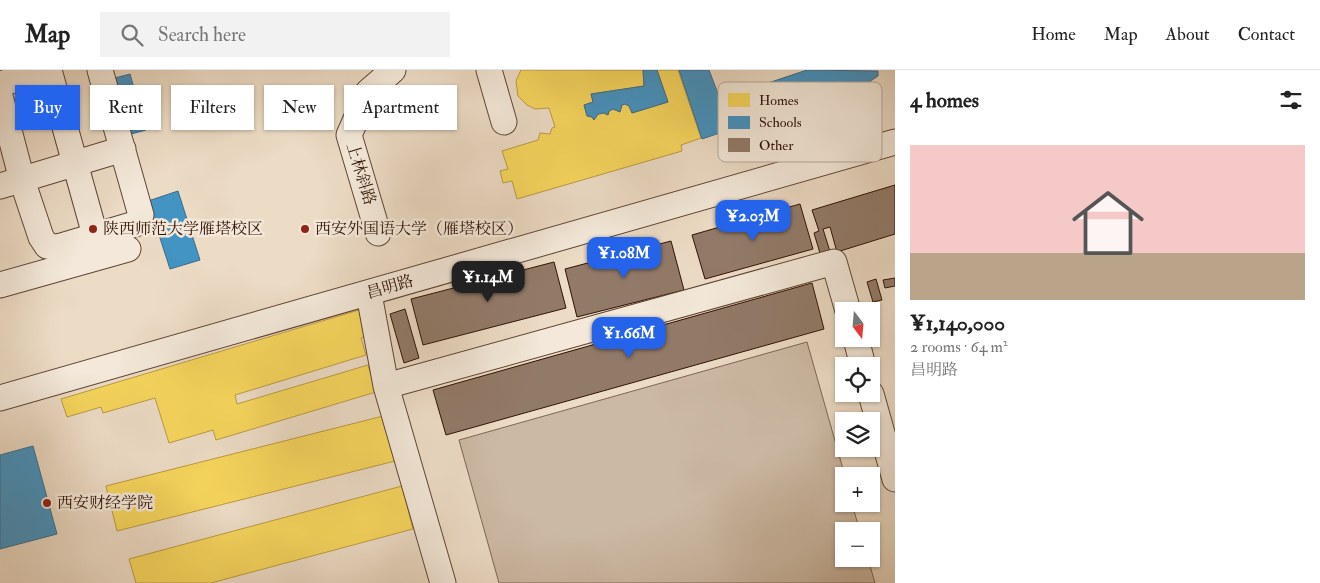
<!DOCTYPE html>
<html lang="en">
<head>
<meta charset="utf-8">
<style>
	:root { --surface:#fff; --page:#f2f2f2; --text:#222; --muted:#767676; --line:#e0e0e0; --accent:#2563eb }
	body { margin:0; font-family:"IM FELL Double Pica","Noto Serif SC",serif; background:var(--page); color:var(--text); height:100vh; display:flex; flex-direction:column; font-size:19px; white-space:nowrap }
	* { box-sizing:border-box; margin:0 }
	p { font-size:16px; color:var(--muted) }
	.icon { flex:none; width:28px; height:28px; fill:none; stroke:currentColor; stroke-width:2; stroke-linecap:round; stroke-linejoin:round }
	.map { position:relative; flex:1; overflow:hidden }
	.drawer { display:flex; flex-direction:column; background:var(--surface); width:425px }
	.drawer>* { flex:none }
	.top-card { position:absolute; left:15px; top:15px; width:475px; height:45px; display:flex; gap:10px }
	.needle { width:32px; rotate:164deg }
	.buttons { position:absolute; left:835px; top:232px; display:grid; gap:10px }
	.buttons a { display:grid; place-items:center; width:45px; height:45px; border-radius:0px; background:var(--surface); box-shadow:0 1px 4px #0004; font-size:25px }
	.price { position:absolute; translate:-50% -42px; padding:0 11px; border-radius:10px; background:var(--accent); color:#fff; font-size:16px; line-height:32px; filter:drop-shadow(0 1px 2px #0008) }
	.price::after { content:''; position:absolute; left:50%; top:30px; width:15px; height:11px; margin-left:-8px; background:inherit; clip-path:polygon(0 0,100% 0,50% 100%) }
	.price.active { background:#222; color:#fff }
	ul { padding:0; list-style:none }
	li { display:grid; align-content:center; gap:10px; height:265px; padding:0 15px }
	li+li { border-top:1px solid var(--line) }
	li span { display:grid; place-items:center; height:155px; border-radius:0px; color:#555 }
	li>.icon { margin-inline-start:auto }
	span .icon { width:90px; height:90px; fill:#fffc; stroke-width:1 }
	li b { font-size:21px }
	h2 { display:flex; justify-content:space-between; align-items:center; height:60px; padding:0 15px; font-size:21px }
	.tag { padding:0 18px; border-radius:0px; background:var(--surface); box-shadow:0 1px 4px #0004; font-size:18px; line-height:45px }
	.tag.active { background:var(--accent); color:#fff }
	header { display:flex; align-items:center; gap:30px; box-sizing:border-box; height:70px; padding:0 25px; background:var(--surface); border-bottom:1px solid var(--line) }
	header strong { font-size:24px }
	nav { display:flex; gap:28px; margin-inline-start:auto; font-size:18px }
	.search { width:350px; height:45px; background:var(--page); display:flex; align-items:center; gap:12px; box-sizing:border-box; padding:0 18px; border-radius:0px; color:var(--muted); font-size:19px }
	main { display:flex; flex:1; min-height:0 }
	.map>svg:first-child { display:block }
</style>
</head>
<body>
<header>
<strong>Map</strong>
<div class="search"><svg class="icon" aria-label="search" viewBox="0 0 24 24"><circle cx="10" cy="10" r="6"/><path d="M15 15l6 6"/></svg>Search here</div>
<nav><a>Home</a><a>Map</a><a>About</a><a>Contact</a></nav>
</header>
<main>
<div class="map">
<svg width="895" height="513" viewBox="0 0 895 513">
	<rect width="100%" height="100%" fill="#ecdbc5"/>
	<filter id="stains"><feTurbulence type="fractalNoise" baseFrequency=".004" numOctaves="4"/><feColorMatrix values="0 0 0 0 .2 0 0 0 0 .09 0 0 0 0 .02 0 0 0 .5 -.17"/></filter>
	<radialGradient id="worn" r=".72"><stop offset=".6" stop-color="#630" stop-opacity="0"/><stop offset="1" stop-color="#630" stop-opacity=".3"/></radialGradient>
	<!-- green -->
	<path fill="#ccb9a4" stroke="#7e6554" d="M807,272l38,134 -1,28h8l8,27h-16v28h24l7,24h-376l-40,-143z"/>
	<!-- homes -->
	<path fill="#f6d55c" stroke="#bb9a41" d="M521,0h122l1,16 -53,8 2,8 -9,3 3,11 5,1 2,3 4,-6 6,-1 4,2 1,-4 4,-2 7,3 2,-7 3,-1 4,2 3,7 36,-11 -11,-32h21l23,68 -20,7 1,6 -165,48 -5,-18 -9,2 -3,-12 8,-2 -6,-18 36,-11 2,-7 10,1 2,-6 3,-1 -6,-19 -14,1 -8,-4 -9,-9 -2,-15z
		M369,237l8,26 -16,5 5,17 -131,40 2,9 131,-39 8,27 -160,48 -3,-10 -44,13 -14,-45 -52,15 -2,-6 -34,10 -6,-18z
		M395,343l12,45 -290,73 -11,-45z
		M402,416l11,43 -202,54h-75l-7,-24z"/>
	<!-- schools -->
	<path fill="#4393c3" stroke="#3d6c89" d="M643,0h14l11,32 -36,11 -3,-7 -4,-2 -3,1 -2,7 -7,-3 -4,2 -1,4 -4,-2 -6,1 -4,6 -2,-3 -5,-1 -3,-11 9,-3 -2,-8 53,-8z
		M679,0h30l11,29 87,-29 71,1v5l-9,6 -167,57z
		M130,4l16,56 -30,8 -16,-56z
		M178,121l22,69 -30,9 -22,-68z
		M33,376l24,88 -57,15v-94z"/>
	<!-- building -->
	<path fill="#927a68" stroke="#301103" d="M895,115v49l-58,18 -7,-25 -7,2 9,29 -10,2 -8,-27 5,-2 -7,-21z
		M800,134l13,45 -108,30 -13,-44z
		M671,171l13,49 -107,27 -12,-48z
		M554,192l12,46 -143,37 -12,-46z
		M895,208v8l-10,2 -2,-8z
		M876,209l6,21 -9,2 -6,-20z
		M812,213l12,46 -378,106 -13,-45z
		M405,239l14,49 -15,5 -14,-49z"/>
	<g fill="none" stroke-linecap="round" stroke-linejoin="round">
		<defs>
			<path id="minor" d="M49,0l46,165
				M489,0l15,52
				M0,14l49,-14
				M0,26l22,84 19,57 6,9 11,1 80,-24 3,-8 -41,-145
				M0,116l123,-37
				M378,163l-29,-98 19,-43 25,-22
				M0,215l128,-36
				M369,224l17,92 57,197
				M856,269l7,27
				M386,316l448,-124 14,49
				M871,324l24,85
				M0,328l895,-256"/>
		</defs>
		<!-- minor casing -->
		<use href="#minor" stroke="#5f4434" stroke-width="27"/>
		<!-- minor -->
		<use href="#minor" stroke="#f3e8d9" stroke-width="25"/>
	</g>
	<!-- markers -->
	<g fill="#8f2418" stroke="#f3e8d9" stroke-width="2">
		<circle cx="93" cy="159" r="5"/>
		<circle cx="305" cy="159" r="5"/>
		<circle cx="47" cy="433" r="5"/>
	</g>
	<g text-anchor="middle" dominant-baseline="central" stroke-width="5" stroke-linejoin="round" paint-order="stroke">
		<!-- street labels -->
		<g font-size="16" fill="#301103" stroke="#f3e8d9">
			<text transform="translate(361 104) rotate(73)">上林斜路</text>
			<text transform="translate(390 217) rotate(-16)">昌明路</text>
		</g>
		<!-- poi labels -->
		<g font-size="16" fill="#301103" stroke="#f3e8d9" text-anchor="start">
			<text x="103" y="159">陕西师范大学雁塔校区</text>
			<text x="315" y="159">西安外国语大学（雁塔校区）</text>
			<text x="57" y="433">西安财经学院</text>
		</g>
	</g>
	<!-- legend -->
	<rect x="718" y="12" width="164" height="80" rx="8" fill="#f3e8d9" stroke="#b8a899" stroke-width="1"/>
	<rect x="728" y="23" width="22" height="14" fill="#f6d55c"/>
	<rect x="728" y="46" width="22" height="13" fill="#4393c3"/>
	<rect x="728" y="68" width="22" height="14" fill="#927a68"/>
	<g font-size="14" fill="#301103">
		<text x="759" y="35">Homes</text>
		<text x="759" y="57">Schools</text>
		<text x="759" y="80">Other</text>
	</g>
	<rect width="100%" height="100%" filter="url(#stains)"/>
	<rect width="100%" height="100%" fill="url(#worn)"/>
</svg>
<div class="buttons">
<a><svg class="needle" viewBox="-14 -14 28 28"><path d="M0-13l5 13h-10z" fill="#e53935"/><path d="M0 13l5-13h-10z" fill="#767676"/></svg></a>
<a><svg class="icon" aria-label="locate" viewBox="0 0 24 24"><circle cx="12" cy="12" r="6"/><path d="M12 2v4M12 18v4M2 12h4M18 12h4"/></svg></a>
<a><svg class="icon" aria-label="layers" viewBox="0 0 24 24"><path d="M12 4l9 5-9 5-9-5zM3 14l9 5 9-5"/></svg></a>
<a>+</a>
<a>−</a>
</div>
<b class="price" style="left:753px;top:172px">¥2.03M</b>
<b class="price" style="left:624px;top:209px">¥1.08M</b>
<b class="price active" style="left:488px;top:233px">¥1.14M</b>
<b class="price" style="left:629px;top:289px">¥1.66M</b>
<div class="top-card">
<a class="tag active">Buy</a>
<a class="tag">Rent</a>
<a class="tag">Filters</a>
<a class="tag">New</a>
<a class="tag">Apartment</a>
</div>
</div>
<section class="drawer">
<h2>4 homes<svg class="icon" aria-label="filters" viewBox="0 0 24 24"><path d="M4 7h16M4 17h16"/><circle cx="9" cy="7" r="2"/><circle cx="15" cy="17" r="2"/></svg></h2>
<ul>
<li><span style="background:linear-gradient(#f6c9c9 70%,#b9a48a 0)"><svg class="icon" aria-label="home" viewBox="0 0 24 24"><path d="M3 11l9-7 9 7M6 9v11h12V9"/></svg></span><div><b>¥1,140,000</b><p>2 rooms · 64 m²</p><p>昌明路</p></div></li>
</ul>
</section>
</main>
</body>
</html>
